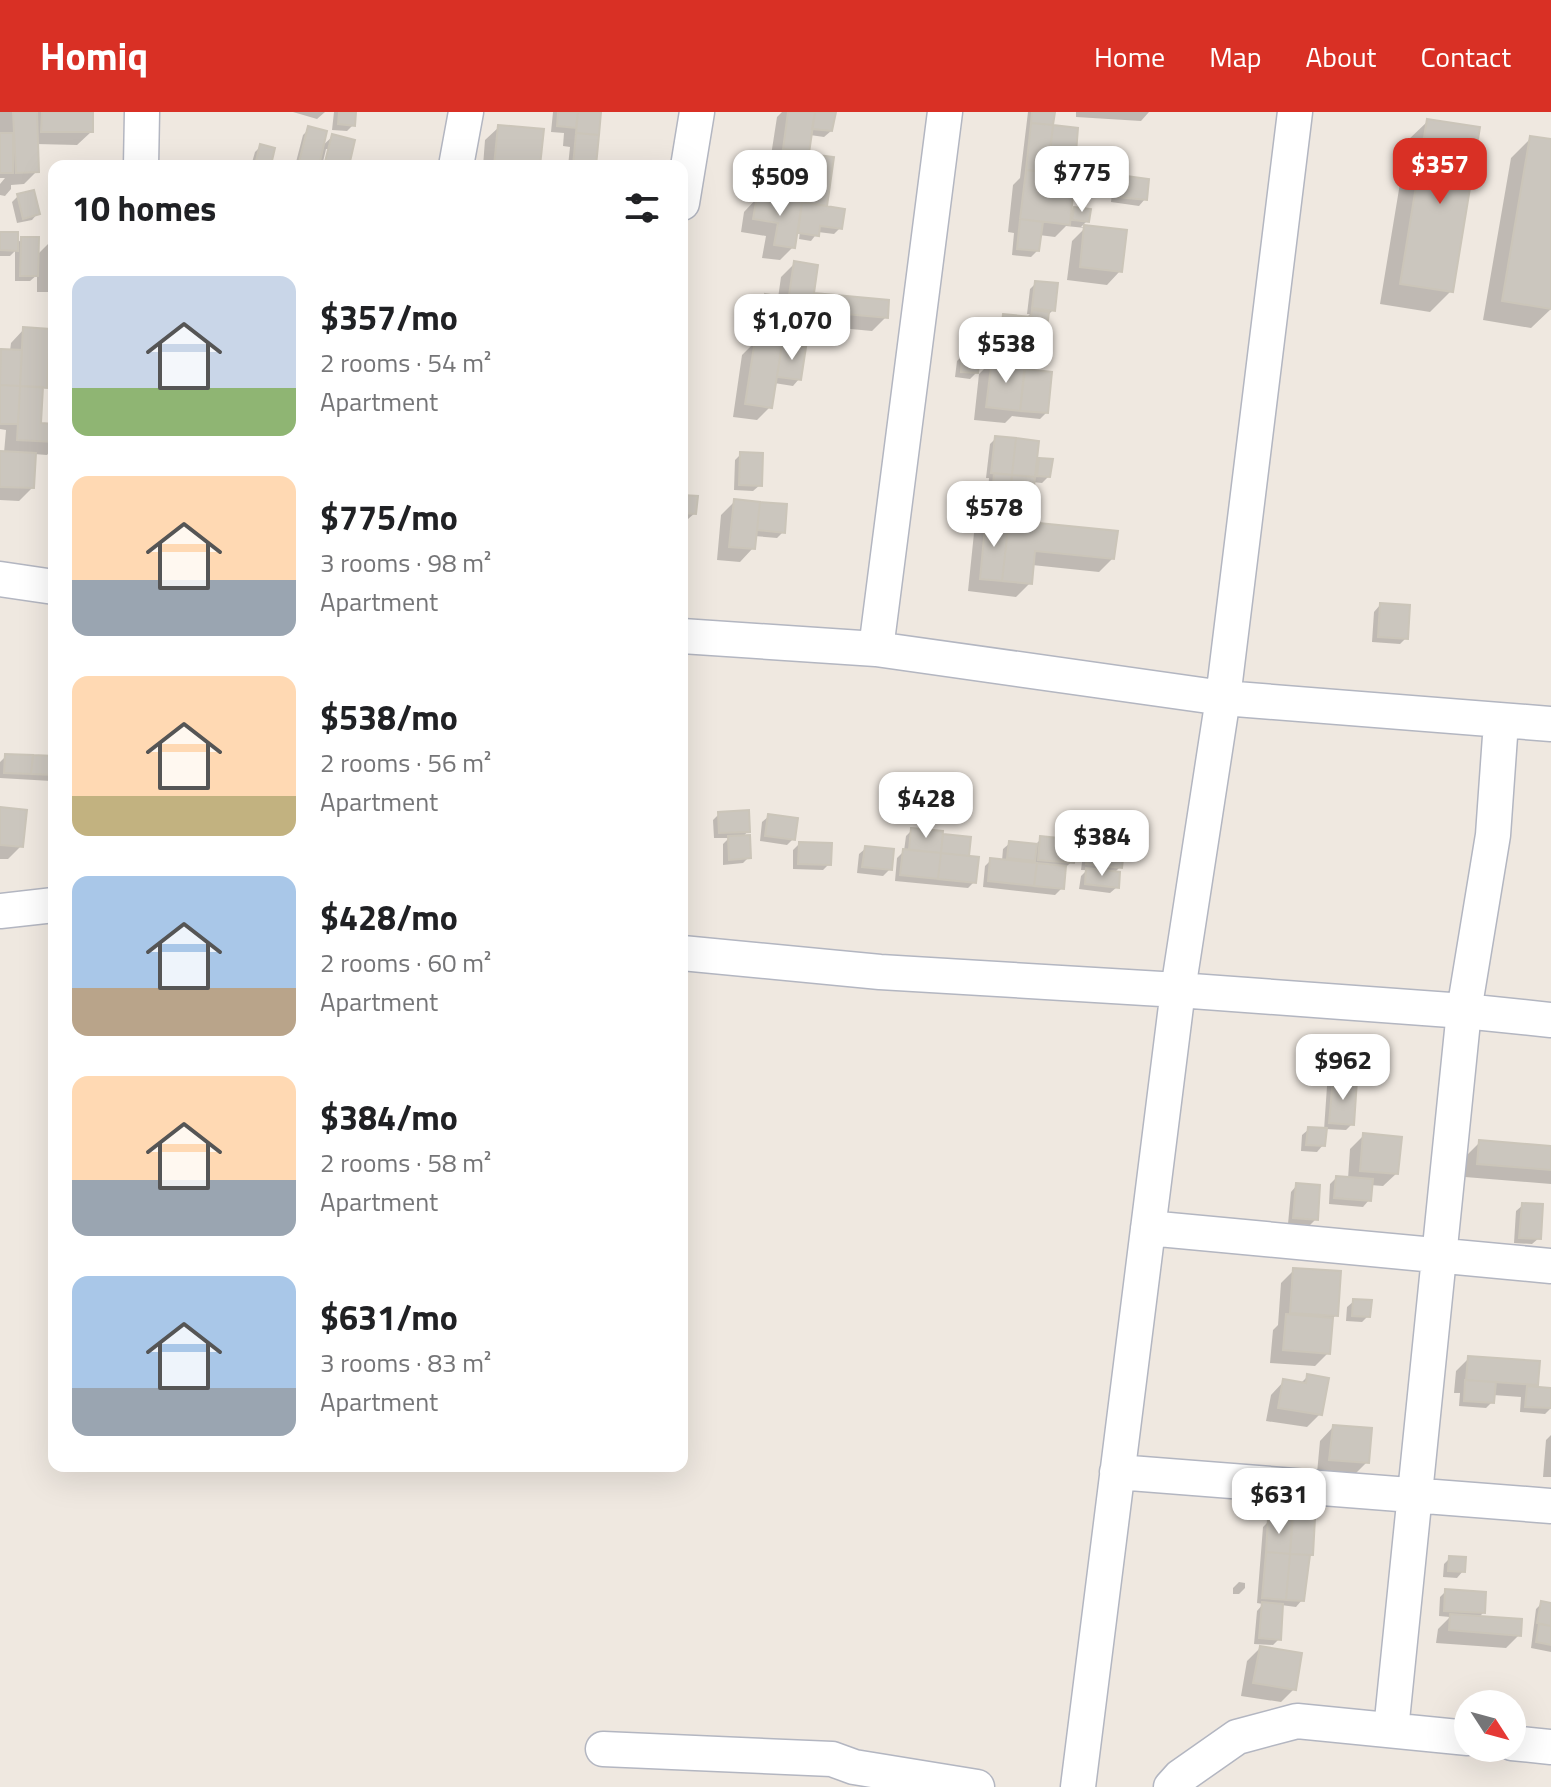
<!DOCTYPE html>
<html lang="en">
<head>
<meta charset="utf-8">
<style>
	:root { --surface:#fff; --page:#f2f2f2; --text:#202124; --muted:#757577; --accent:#d93025 }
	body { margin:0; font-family:"Titillium Web",sans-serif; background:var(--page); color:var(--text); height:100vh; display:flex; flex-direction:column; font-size:30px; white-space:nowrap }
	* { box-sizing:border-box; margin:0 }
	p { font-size:26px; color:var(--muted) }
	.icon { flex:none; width:44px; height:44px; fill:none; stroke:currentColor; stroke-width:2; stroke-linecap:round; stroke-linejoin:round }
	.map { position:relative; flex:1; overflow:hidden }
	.drawer { position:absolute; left:48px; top:48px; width:640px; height:1312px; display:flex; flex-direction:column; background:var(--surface); border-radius:16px; box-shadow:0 8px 32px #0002 }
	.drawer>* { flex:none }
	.needle { width:52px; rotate:126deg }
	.buttons { position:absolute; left:1454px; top:1578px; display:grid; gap:16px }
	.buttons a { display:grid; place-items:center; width:72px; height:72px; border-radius:50%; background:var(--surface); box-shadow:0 8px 32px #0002; font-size:40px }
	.price { position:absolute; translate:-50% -68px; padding:0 18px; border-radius:16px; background:#fff; color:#222; font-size:26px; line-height:52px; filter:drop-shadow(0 2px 4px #0008) }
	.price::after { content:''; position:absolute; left:50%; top:48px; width:24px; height:18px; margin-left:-12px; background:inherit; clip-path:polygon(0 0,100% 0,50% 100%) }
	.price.selected { background:var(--accent); color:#fff }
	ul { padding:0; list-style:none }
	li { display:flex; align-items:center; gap:24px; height:200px; padding:0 24px }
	li span { display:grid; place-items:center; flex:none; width:224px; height:160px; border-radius:16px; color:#555 }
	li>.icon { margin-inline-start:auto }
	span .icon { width:96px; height:96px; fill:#fffc; stroke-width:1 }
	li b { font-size:34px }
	h2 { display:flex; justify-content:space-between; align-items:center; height:96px; padding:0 24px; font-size:34px }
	header { display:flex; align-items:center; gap:48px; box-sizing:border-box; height:112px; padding:0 40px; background:var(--accent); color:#fff }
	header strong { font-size:38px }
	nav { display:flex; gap:44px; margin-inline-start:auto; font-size:28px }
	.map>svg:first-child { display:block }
</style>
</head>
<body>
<header>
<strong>Homiq</strong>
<nav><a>Home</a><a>Map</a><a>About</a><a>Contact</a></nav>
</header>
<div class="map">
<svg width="1551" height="1675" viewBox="0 0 1551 1675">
	<rect width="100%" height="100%" fill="#efe8e0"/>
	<!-- shadow -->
	<path fill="#0003" d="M0,0h91v20l-14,13 -41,-1 1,27 -13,13 -13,1v4l-6,7 -5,-1v-11l5,-6h-5z
		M293,0h32l-8,7z
		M334,0h20l-1,13 -6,6 -15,-1z
		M553,0h46l-4,54h-27l2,-19 -7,-1 1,-13 -13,-1z
		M782,0h51l-2,19 -7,6 -14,-2 -3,17 -14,14 -23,-4 7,-45z
		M1028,0h25l-2,15 23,25 -6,6 -20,-2 -2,18 23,41 6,-6 12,12 -6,6 44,5 -5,39 -13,14 -40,-5 5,-39 13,-13 -19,-2 -11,11 -16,-2 -1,15 -7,7 -19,-2 2,-22 -6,-1 5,-47 7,-7z
		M1076,0h73l-8,9 -65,-4z
		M1428,9l23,170 -21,21 -50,-8 27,-163z
		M499,15l39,39h-55l2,-26z
		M309,17l12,18 12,-11 13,30h-20l4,-17h-4l-4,17h-27l8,-31z
		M1531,26l20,3v168l-20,19 -48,-8 28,-162z
		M261,34l8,18 -18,2 4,-14z
		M810,44l15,49 -2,3 17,20 -6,6 -16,-2 -7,9 -12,-2 3,-22h-4l-5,30 -13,13 -18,-2 4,-22 -25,-4 3,-20 13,-14 35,5 5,-34z
		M1120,66l25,21 -6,7 -28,-4 2,-18z
		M18,84l20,17 -6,7 -15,3 -5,-21z
		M0,122l16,10 6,-5 15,16 14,-14h3v51h-17v-17l-7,6h-15v-30l-5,5h-10z
		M795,151l17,32 74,22 -14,14 -64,-6 -9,54 -6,7 -19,-3 -4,24 -13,13 -24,-3 9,-62 11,-11 7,-41 6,-7 12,2 3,-21z
		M1036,171l17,27 -7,7 -3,27 -6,6 -12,-1 -2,22 27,3 -4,39 -6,6 -28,-3 -7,7 -31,-3 5,-46 7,-7 4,-38 13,-13 23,2 4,-4h-3l3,-25z
		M24,217l21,58 -4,4 -2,34 15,1v21l-7,8 -13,-1 -2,34 -13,13 -19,-1v-47h4l2,-23 -6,-1v-77l10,-1 1,-8z
		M963,243l13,18 -6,6 -15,-2 2,-16z
		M996,326l38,27 6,-5 9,16 -7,7 -10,-1 -3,30 -6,6 -21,-2 2,-12 -17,-2 2,-24h-3l4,-34z
		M741,342l19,31 -7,6 -19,-1 1,-30z
		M682,385l13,16 -7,6h-6z
		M735,389l48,31 -6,6 -23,-2 -1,12 -13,14 -23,-2 4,-45z
		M987,408l126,38 -14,14 -67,-7 -2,18 -14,14 -48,-6 6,-58z
		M1380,493l26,33 -6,6 -28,-2 2,-30z
		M6,644l48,2v19l-3,4 -51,-3v-16z
		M0,697l21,37 -13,13h-8z
		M719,702l29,17 -6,7 7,19 -6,6 -20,2v-21l6,-6h-15l-1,-18z
		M769,704l24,23 -6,6 -27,-4 2,-19z
		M912,718l57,9 -2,19 7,24 -6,6 -73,-7 2,-23 7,-7 2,-15z
		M1091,720l11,9 18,26 -6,6 3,14 -7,6 -31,-4 2,-13 6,-6h-6l4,-31z
		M1041,727l31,23 -8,6 -2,20 -7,7 -72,-8 2,-21 6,-6 11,1 1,-12 7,-6 24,3z
		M799,732l30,20 -6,6 -30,-1v-19z
		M866,736l24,21 -7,7 -26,-3 2,-19z
		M1333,968l19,44 -6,6 -21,-1 -2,16 -6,7 -16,-1 1,-16 7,-6 15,1 3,-44z
		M1364,1023l33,38 -14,13 -13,-1 -1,15 -6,7 -34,-3 1,-20 6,-6 12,1 2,-30z
		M1480,1030l71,6v36l-86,-7 1,-21z
		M1297,1073l19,34 -6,6 -22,-1 3,-32z
		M1523,1093l16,33 -7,6 -18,-1 2,-32z
		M1294,1158l42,45 -5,5 -3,33 -13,13 -45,-3 3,-33 5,-5 3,-42z
		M1354,1189l14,15 -6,6 -16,-1 1,-14z
		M1469,1246l67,26 -5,5 20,1v18l-6,6 -25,-2 1,-15 -28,-2 -1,7 -6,6 -27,-2 1,-13h-6l2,-22z
		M1308,1264l12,38 -13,13 -41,-6 5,-26 13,-14 16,3z
		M1333,1315l34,35 -13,13 -37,-2 3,-32z
		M1551,1323v42h-8l3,-37z
		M1293,1406l18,36 -3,3 -6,43 -6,7 -15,-2 -2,34 -6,6 -19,-1 3,-33 6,-7 -6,-1 6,-76 6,-6 20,2z
		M1450,1446l13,13 -6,7 -14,-1 1,-13z
		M1239,1470l6,1v5l-6,6h-6v-6z
		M1446,1479l37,22 -5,5 41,17 -13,13 -70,-5 2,-14 12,-12 -11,-1 1,-19z
		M1542,1491l9,2v47l-20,-4 5,-39z
		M1260,1536l34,41 -13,13 -40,-6 6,-35z"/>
	<!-- building -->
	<path fill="#cbc6be" stroke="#cbc5b9" stroke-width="2" d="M13,0h24l2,60 -23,1z
		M42,0h51v20h-52z
		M339,0h17l-1,14 -17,-2z
		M558,0h20l-2,16 -19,-2z
		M578,0h23l-2,23 -23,-2z
		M788,0h27l-6,41 -26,-4z
		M815,0h21l-4,19 -20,-2z
		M1032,0h23l-2,13 -22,-2z
		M1427,7l53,8 -27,165 -53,-8z
		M1031,11l22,2 -5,47 -22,-2z
		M498,13l46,4 -4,37h-46z
		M1053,13l25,3 -2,25 -26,-3z
		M308,14l19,5 -8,35h-21z
		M0,21h13v40h-13z
		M576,21l23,2 -3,31h-23z
		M332,22l23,6 -6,26h-25z
		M1530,24l21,3v170l-49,-8z
		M260,32l15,4 -4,17 -15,-4z
		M810,42l24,3 -7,49 -25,-4z
		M1026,58l49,5 -5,50 -50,-6z
		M1119,63l30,4 -2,21 -30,-3z
		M34,78l6,24 -17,5 -6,-25z
		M757,84l45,6 -7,46 -21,-3 4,-22 -25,-4z
		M802,90l43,7 -3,20 -22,-3 -1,10 -21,-3z
		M1074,95l17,2 -2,13 -17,-2z
		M1020,107l23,3 -4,29 -22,-2z
		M1084,113l43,5 -5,42 -42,-5z
		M0,120h18v19l-18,-1z
		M21,125h18l-1,39h-18z
		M50,127h4v40h-5z
		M794,149l24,4 -4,28 75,7 -1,18 -76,-7 -6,36 -24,-3z
		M1035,169l23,2 -3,28 -23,-3z
		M765,182l24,4 -7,46 -24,-4z
		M1032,198l17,2 -4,33 -18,-2z
		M1003,202l28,3 -6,45 -27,-3z
		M23,215l27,2 -3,59 -27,-2z
		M755,228l27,4 -10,64 -27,-4z
		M782,232l24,3 -5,33 -24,-3z
		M1,237l21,1 -2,36 -20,-1z
		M962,241l18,2 -2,18 -17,-1z
		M992,247l33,3 -5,49 -34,-4z
		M1025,257l27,3 -4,41 -28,-2z
		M0,273l20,1 -2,38h-18z
		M20,274l23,1 -2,36 13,1v18l-37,-2z
		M995,324l21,2 -4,37 -21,-2z
		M1016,326l23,3 -4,36 -23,-2z
		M0,339l36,2 -2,35 -34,-1z
		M740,340l23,1 -1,33 -23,-1z
		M1039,346l14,1 -3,18 -13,-1z
		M994,361l18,2 -3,24 -17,-2z
		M1012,363l23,2 -4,36 -23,-3z
		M682,383l16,1 -2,18 -14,-1z
		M734,387l26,3 -5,47 -26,-2z
		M760,390l27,2 -2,29 -28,-3z
		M986,405l23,3 -7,61 -22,-2z
		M1009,408l109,11 -4,28 -79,-8 -3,33 -30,-3z
		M1380,491l30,2 -2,34 -30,-2z
		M5,642l28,1 -2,19 -27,-1z
		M33,643l21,1v19l-23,-1z
		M0,695l27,3 -4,37 -23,-2z
		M749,698l1,22 -31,1 -1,-21z
		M768,702l30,4 -3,22 -30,-4z
		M911,716l32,3 -2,22 -32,-3z
		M1090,718l15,2 -1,7 21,3 -3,26 -36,-4z
		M943,722l28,3 -2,19 -28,-3z
		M750,723l1,23 -22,2 -1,-24z
		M1040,724l37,4 -3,23 -36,-3z
		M1009,729l28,3 -2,17 -28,-3z
		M799,730l33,1 -1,22 -33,-1z
		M865,734l29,3 -2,21 -30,-3z
		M903,737l38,4 -3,26 -38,-4z
		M941,741l38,4 -3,26 -38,-4z
		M990,746l47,5 -3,23 -46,-5z
		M1037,751l29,3 -2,23 -30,-3z
		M1086,756l34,4 -1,16 -34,-4z
		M1333,966l24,2 -3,45 -25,-2z
		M1308,1015l19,1 -2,18 -19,-1z
		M1363,1021l39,4 -4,37 -38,-3z
		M1479,1028l72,6v24l-74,-6z
		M1336,1064l37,3 -2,22 -37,-3z
		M1296,1071l24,2 -2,35 -25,-2z
		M1522,1091l21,1 -2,35 -22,-1z
		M1293,1156l48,3 -3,45 -48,-3z
		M1353,1187l19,1 -2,17 -18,-1z
		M1286,1202l47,4 -3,36 -47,-4z
		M1468,1244l72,5 -2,24 -72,-5z
		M1307,1262l22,4 -7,37 -44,-7 5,-29 23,4z
		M1465,1268l31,2 -2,21 -30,-2z
		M1527,1274l24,2v20l-26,-1z
		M1333,1313l39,3 -3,35 -40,-3z
		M1293,1404l22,2 -2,37 -23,-1z
		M1268,1407l24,2 -2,33 -24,-2z
		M1266,1440l24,2 -4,46 -24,-2z
		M1290,1442l20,1 -6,46 -18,-1z
		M1449,1444l17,1 -1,15 -17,-1z
		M1445,1477l41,3 -1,21 -41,-2z
		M1541,1489l10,2v23l-14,-3z
		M1262,1490l21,2 -2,36 -22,-2z
		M1450,1502l72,5 -1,17 -72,-6z
		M1539,1512l12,2v19l-15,-3z
		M1260,1534l42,7 -6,37 -43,-7z"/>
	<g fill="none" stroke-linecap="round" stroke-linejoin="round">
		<defs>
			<path id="street" d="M141,54l1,-54
				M456,54l10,-54
				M682,91l15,-91
				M0,467l54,8
				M682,524l194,13 347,49 328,26
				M876,537l69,-537
				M0,799l54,-6
				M682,841l198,19 298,18 286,21 29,-176 8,-113
				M1148,1116l403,38
				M1117,1360l434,34
				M1391,1618l73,-719 87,9
				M1512,1631l39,4
				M603,1637l229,10 22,8 123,20
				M1078,1675l100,-797 45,-292 72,-586
				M1171,1675l9,-10 57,-40 60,-16 171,17"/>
		</defs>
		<!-- street casing -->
		<use href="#street" stroke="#b3b6c1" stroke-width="37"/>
		<!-- street -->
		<use href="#street" stroke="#fff" stroke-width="34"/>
	</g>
</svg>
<div class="buttons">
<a><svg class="needle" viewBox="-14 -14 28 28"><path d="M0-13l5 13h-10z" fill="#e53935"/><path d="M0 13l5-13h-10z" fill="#757577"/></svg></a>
</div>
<b class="price selected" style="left:1440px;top:94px">$357</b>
<b class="price" style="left:1082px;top:102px">$775</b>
<b class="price" style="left:780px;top:106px">$509</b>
<b class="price" style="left:792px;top:250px">$1,070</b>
<b class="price" style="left:1006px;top:273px">$538</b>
<b class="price" style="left:994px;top:437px">$578</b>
<b class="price" style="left:926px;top:728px">$428</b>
<b class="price" style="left:1102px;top:766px">$384</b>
<b class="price" style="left:1343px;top:990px">$962</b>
<b class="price" style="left:1279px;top:1424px">$631</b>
<section class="drawer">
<h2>10 homes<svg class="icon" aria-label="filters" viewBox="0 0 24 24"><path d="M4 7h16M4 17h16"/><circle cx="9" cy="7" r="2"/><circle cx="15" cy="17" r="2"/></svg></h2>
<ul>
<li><span style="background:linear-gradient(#c9d6e8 70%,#8fb573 0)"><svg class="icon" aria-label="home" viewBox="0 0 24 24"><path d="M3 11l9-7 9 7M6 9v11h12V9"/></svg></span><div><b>$357/mo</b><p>2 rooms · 54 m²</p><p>Apartment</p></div></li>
<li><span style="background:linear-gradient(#ffd9b3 65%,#9aa5b1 0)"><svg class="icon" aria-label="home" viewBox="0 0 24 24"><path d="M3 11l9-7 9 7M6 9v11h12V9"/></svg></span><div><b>$775/mo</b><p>3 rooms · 98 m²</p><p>Apartment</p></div></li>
<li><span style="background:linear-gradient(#ffd9b3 75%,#c2b280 0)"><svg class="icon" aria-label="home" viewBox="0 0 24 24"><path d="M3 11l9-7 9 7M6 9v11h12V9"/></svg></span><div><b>$538/mo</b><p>2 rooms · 56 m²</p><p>Apartment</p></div></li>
<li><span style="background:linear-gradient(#a9c7e8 70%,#b9a48a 0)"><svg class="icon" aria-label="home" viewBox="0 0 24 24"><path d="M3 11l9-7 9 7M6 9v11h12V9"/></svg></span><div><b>$428/mo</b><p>2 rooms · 60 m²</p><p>Apartment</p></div></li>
<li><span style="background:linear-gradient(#ffd9b3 65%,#9aa5b1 0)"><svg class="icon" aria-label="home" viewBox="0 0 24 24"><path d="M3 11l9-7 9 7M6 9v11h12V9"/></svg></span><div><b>$384/mo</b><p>2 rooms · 58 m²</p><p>Apartment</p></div></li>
<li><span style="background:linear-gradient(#a9c7e8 70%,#9aa5b1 0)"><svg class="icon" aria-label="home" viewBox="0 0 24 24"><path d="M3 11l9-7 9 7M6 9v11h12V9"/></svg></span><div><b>$631/mo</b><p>3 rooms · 83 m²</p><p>Apartment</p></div></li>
</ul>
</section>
</div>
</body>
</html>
